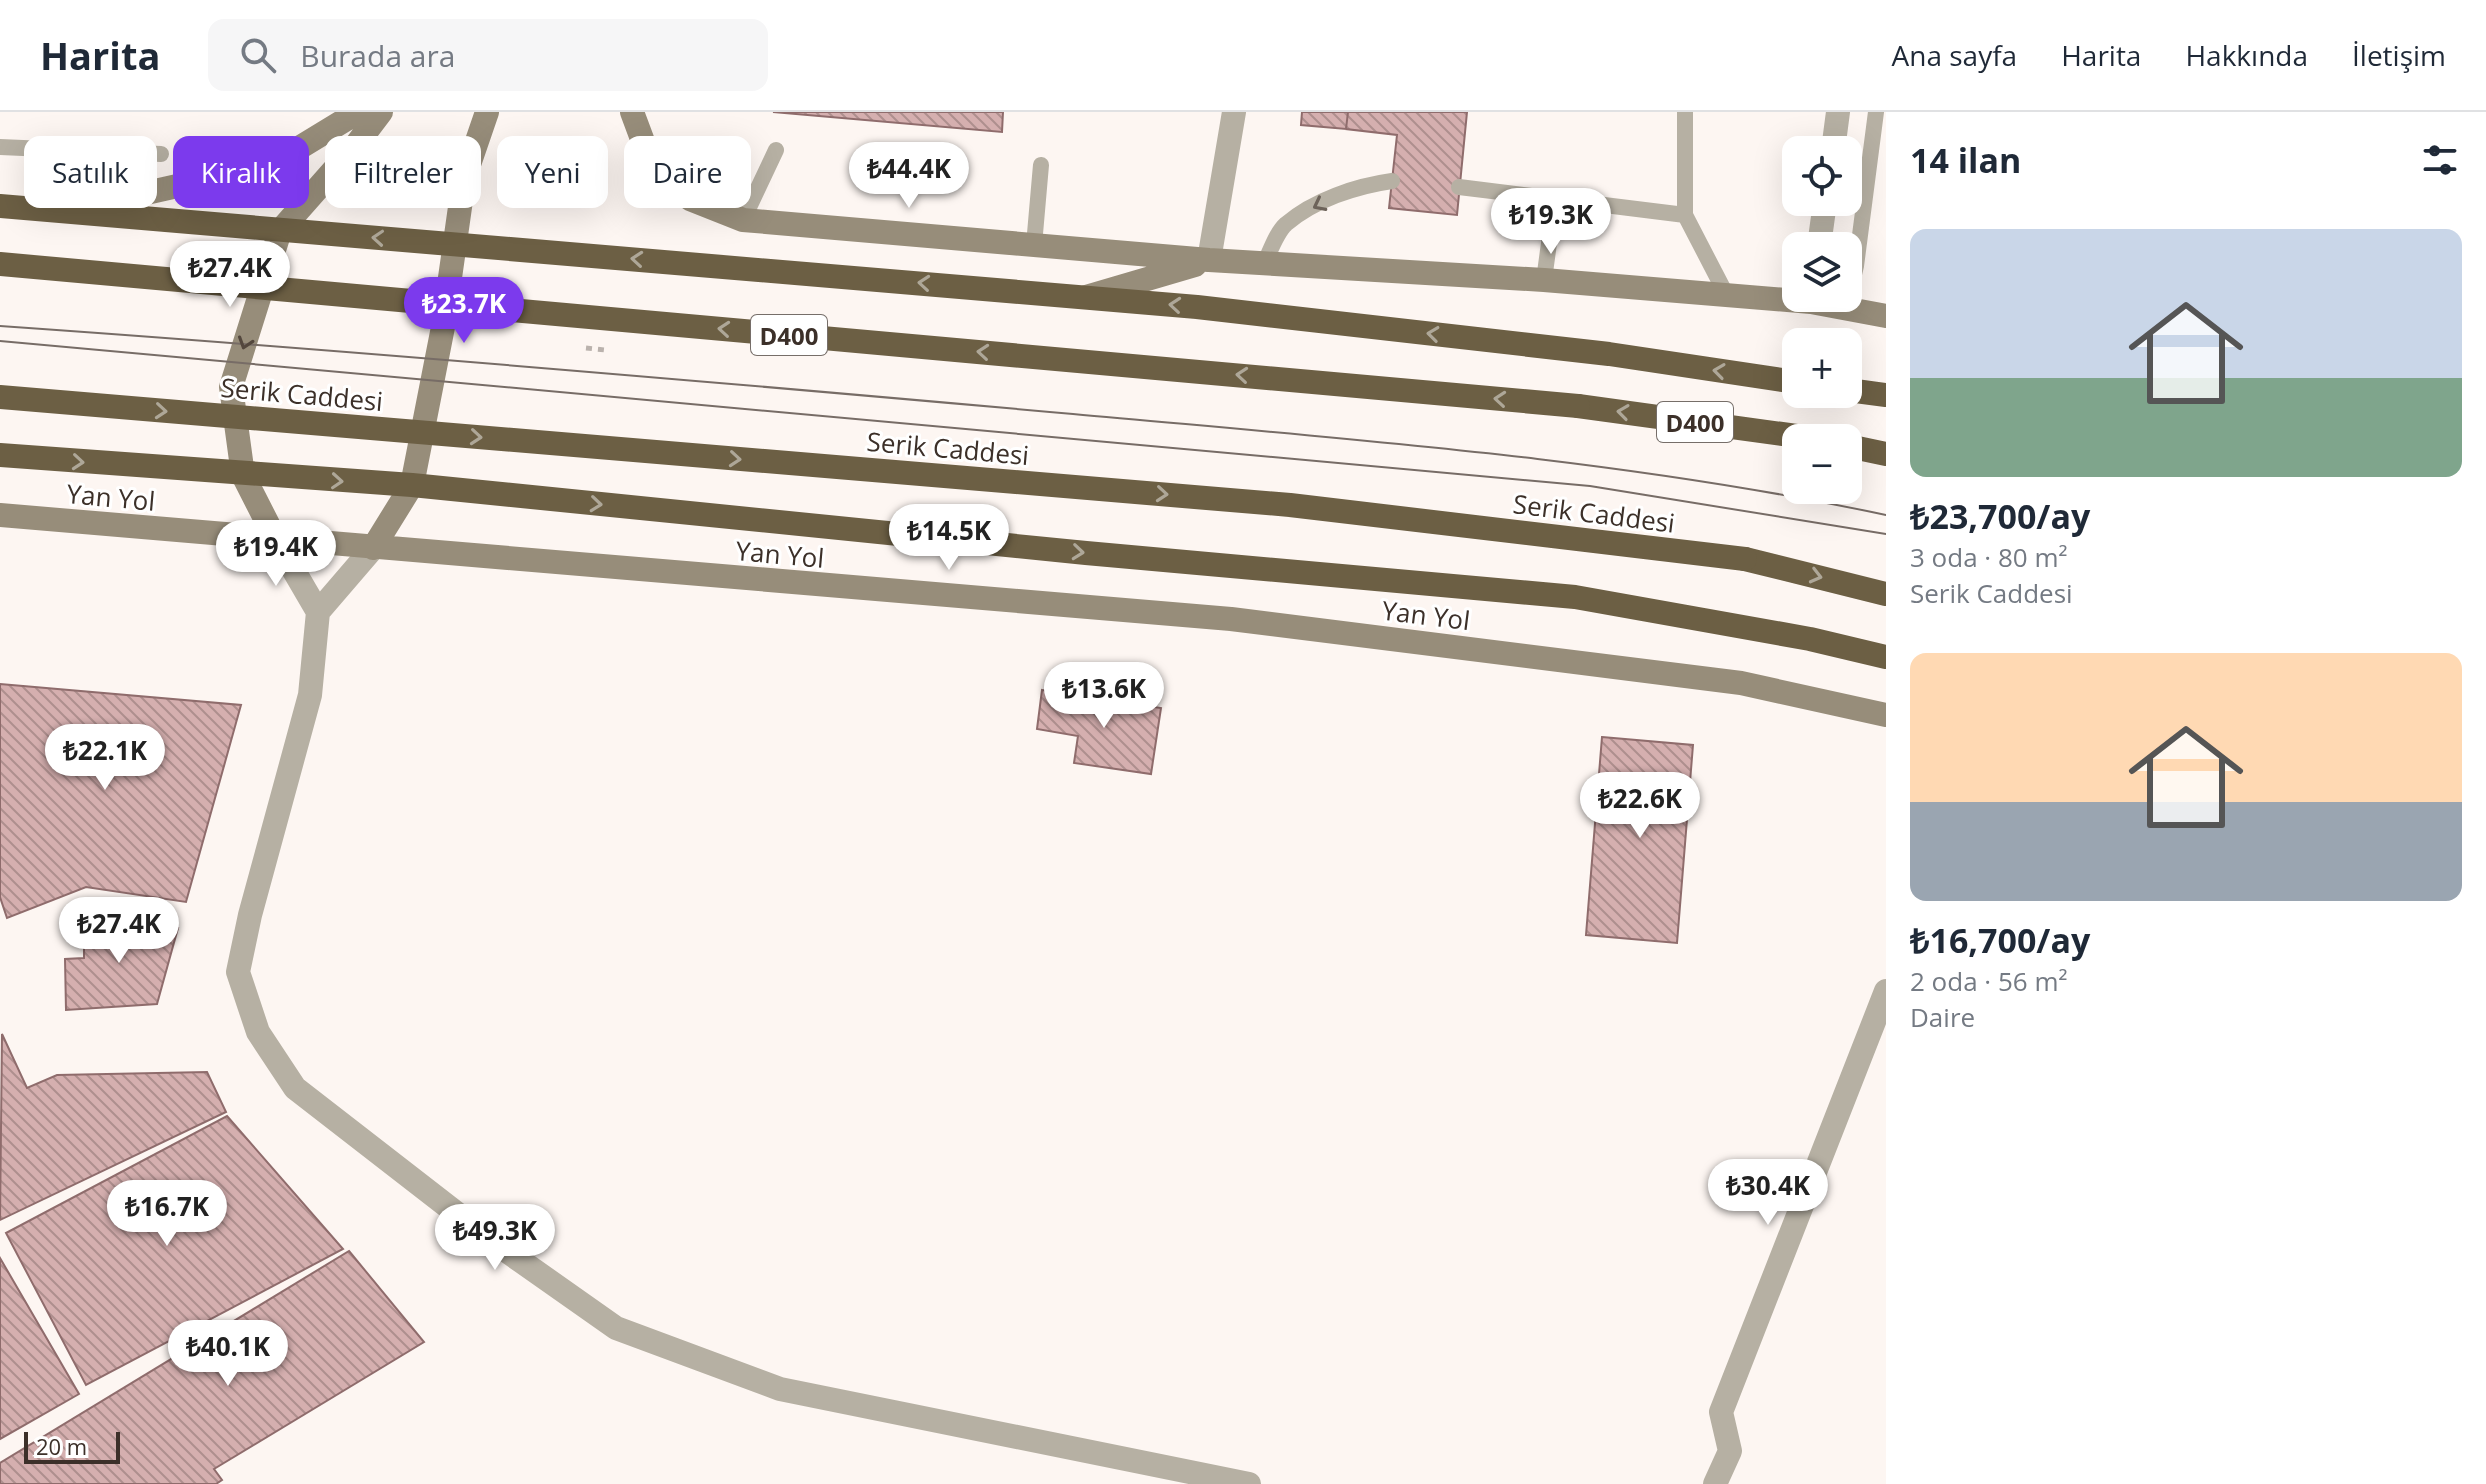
<!DOCTYPE html>
<html lang="tr">
<head>
<meta charset="utf-8">
<style>
	:root { --surface:#fff; --page:#f6f6f7; --text:#1f2937; --muted:#747a83; --line:#e0e1e3; --accent:#7c3aed }
	body { margin:0; font-family:"Open Sans",sans-serif; background:var(--page); color:var(--text); height:100vh; display:flex; flex-direction:column; font-size:30px; white-space:nowrap }
	* { box-sizing:border-box; margin:0 }
	p { font-size:26px; color:var(--muted) }
	.icon { flex:none; width:44px; height:44px; fill:none; stroke:currentColor; stroke-width:2; stroke-linecap:round; stroke-linejoin:round }
	.map { position:relative; flex:1; overflow:hidden }
	.side { display:flex; flex-direction:column; background:var(--surface); width:600px }
	.side>* { flex:none }
	.hud { position:absolute; left:24px; top:24px; width:760px; height:72px; display:flex; gap:16px }
	.controls { position:absolute; left:1782px; top:24px; display:grid; gap:16px }
	.controls a { display:grid; place-items:center; width:80px; height:80px; border-radius:16px; background:var(--surface); box-shadow:0 8px 32px #0002; font-size:40px }
	.scale { position:absolute; left:24px; bottom:20px; width:96px; box-sizing:border-box; padding-left:8px; border:4px solid #3c3029; border-top:0; font-size:22px; line-height:28px; white-space:nowrap; color:#3c3029; -webkit-text-stroke:6px #fff; paint-order:stroke }
	.price { position:absolute; translate:-50% -68px; padding:0 18px; border-radius:28px; background:#fff; color:#222; font-size:26px; line-height:52px; filter:drop-shadow(0 2px 4px #0008) }
	.price::after { content:''; position:absolute; left:50%; top:48px; width:24px; height:18px; margin-left:-12px; background:inherit; clip-path:polygon(0 0,100% 0,50% 100%) }
	.price.on { background:var(--accent); color:#fff }
	ul { padding:0; list-style:none }
	li { display:grid; align-content:center; gap:16px; height:424px; padding:0 24px }
	li span { display:grid; place-items:center; height:248px; border-radius:16px; color:#555 }
	li>.icon { margin-inline-start:auto }
	span .icon { width:144px; height:144px; fill:#fffc; stroke-width:1 }
	li b { font-size:34px }
	h2 { display:flex; justify-content:space-between; align-items:center; height:96px; padding:0 24px; font-size:34px }
	.chip { padding:0 28px; border-radius:16px; background:var(--surface); box-shadow:0 8px 32px #0002; font-size:28px; line-height:72px }
	.chip.on { background:var(--accent); color:#fff }
	header { display:flex; align-items:center; gap:48px; box-sizing:border-box; height:112px; padding:0 40px; background:var(--surface); border-bottom:2px solid var(--line) }
	header strong { font-size:38px }
	nav { display:flex; gap:44px; margin-inline-start:auto; font-size:28px }
	.search { width:560px; height:72px; background:var(--page); display:flex; align-items:center; gap:20px; box-sizing:border-box; padding:0 28px; border-radius:16px; color:var(--muted); font-size:30px }
	main { display:flex; flex:1; min-height:0 }
	.map>svg:first-child { display:block }
</style>
</head>
<body>
<header>
<strong>Harita</strong>
<div class="search"><svg class="icon" aria-label="search" viewBox="0 0 24 24"><circle cx="10" cy="10" r="6"/><path d="M15 15l6 6"/></svg>Burada ara</div>
<nav><a>Ana sayfa</a><a>Harita</a><a>Hakkında</a><a>İletişim</a></nav>
</header>
<main>
<div class="map">
<svg width="1886" height="1372" viewBox="0 0 1886 1372">
	<defs>
		<pattern id="building-back-hatch" width="6" height="6" patternUnits="userSpaceOnUse" patternTransform="scale(2)"><rect width="6" height="6" fill="#d5afaf"/><path d="M-1 5l2 2M0 0l6 6M5-1l2 2" fill="none" stroke="#ae8f8e"/></pattern>
	</defs>
	<rect width="100%" height="100%" fill="#fdf6f2"/>
	<!-- building -->
	<path fill="url(#building-back-hatch)" stroke="#8f6c6c" stroke-width="2" d="M773,0h230l-1,20z
		M1302,0h46l-2,17 -45,-4z
		M1348,0h119l-10,103 -68,-7 8,-73 -51,-6z
		M0,572l241,21 -55,197 -100,-15 -79,31 -7,-21z
		M1042,578l119,18 -10,66 -77,-11 4,-27 -41,-7z
		M1602,625l91,8 -16,198 -91,-8z
		M84,806l94,10 -21,76 -91,6 -1,-51 19,-1z
		M2,922l25,54 30,-13 150,-3 19,40 -226,108z
		M227,1004l116,133 -257,136 -80,-152z
		M349,1139l75,91 -210,127 8,11 -6,4h-216v-21z
		M0,1146l79,136 -79,45z"/>
	<g fill="none" stroke-linecap="round" stroke-linejoin="round">
		<!-- path -->
		<path stroke="#bab2ad" stroke-width="5" stroke-dasharray="6 6" stroke-linecap="butt" d="M586,236l19,2"/>
		<!-- lane -->
		<path stroke="#b6b0a3" stroke-width="16" d="M1685,0v103l42,81
			M0,35l161,7
			M1459,75l226,28
			M743,108l33,-70
			M1034,133l7,-80
			M1264,152c6,-12 12,-31 22,-40 28,-24 70,-38 106,-43
			M1544,168l11,-81
			M1846,196l10,-42 20,-154"/>
		<!-- street -->
		<path stroke="#b6b0a3" stroke-width="24" d="M1833,38l5,-38
			M1819,134l6,-44
			M1209,148l25,-148
			M276,428l42,72 -8,83 -60,220 -12,57 20,60 37,56 196,152 125,88 164,61 469,95
			M318,500l55,-64
			M1715,1372l15,-33 -9,-39 165,-421"/>
		<!-- secondary -->
		<path stroke="#978d7a" stroke-width="24" d="M632,0l19,51 39,36 53,21 466,40 335,20 267,22 75,14
			M75,97l120,-27 99,-31 64,-39
			M1086,185l109,-32
			M0,403l1231,104 510,64 145,32
			M276,428l-33,-65 -12,-88 49,-156 76,-86 25,-33
			M373,436l39,-63 31,-158 21,-148 23,-67"/>
		<!-- highway -->
		<path stroke="#6c5f44" stroke-width="24" d="M0,94l1197,101 412,47 187,28
			M1848,278l38,5
			M1578,294l233,32
			M1848,334l38,8
			M0,343l412,30 674,68 489,44 235,42 76,18
			M1745,447l141,35"/>
		<!-- tram -->
		<path stroke="#776c66" stroke-width="2" d="M0,214c358,25 716,56 1073,88 272,25 546,44 813,101
			M0,229l1590,145 296,48"/>
		<!-- highway-bridge -->
		<path stroke="#6c5f44" stroke-width="24" d="M0,152l1578,142
			M0,285l1290,108 455,54"/>
	</g>
	<!-- one-way arrows -->
	<defs><path id="oneway-chevron" d="M-2-3.5L2.5 0L-2 3.5" fill="none" stroke-width="1.6" stroke-linecap="round" stroke-linejoin="round" transform="scale(2)"/></defs>
	<use stroke="#6d635a" href="#oneway-chevron" transform="translate(1319 93) rotate(153)"/>
	<g stroke="#aea798">
		<use href="#oneway-chevron" transform="translate(378 126) rotate(-176)"/>
		<use href="#oneway-chevron" transform="translate(637 147) rotate(-175)"/>
		<use href="#oneway-chevron" transform="translate(924 171) rotate(-175)"/>
		<use href="#oneway-chevron" transform="translate(1175 193) rotate(-175)"/>
		<use href="#oneway-chevron" transform="translate(724 217) rotate(-175)"/>
		<use href="#oneway-chevron" transform="translate(1433 222) rotate(-173)"/>
		<use href="#oneway-chevron" transform="translate(983 240) rotate(-175)"/>
		<use href="#oneway-chevron" transform="translate(1719 259) rotate(-172)"/>
		<use href="#oneway-chevron" transform="translate(1242 263) rotate(-175)"/>
		<use href="#oneway-chevron" transform="translate(1500 287) rotate(-175)"/>
		<use href="#oneway-chevron" transform="translate(161 299) rotate(5)"/>
		<use href="#oneway-chevron" transform="translate(1623 300) rotate(-172)"/>
		<use href="#oneway-chevron" transform="translate(476 325) rotate(5)"/>
		<use href="#oneway-chevron" transform="translate(735 347) rotate(5)"/>
		<use href="#oneway-chevron" transform="translate(78 350) rotate(5)"/>
		<use href="#oneway-chevron" transform="translate(337 369) rotate(4)"/>
		<use href="#oneway-chevron" transform="translate(1162 382) rotate(5)"/>
		<use href="#oneway-chevron" transform="translate(596 392) rotate(6)"/>
		<use href="#oneway-chevron" transform="translate(1078 440) rotate(6)"/>
		<use href="#oneway-chevron" transform="translate(1816 464) rotate(14)"/>
	</g>
	<use stroke="#53473d" href="#oneway-chevron" transform="translate(245 231) rotate(108)"/>
	<g text-anchor="middle" dominant-baseline="central" stroke-width="6" stroke-linejoin="round" paint-order="stroke">
		<!-- shield labels -->
		<g fill="#fff" stroke="#766e69" stroke-width="2">
			<rect x="751" y="203" width="76" height="40" rx="6"/>
			<rect x="1657" y="290" width="76" height="40" rx="6"/>
		</g>
		<g font-size="24" font-weight="bold" fill="#3c3029">
			<text x="789" y="223">D400</text>
			<text x="1695" y="310">D400</text>
		</g>
		<!-- street labels -->
		<g font-size="26" fill="#3c3029" stroke="#fff">
			<text transform="translate(302 282) rotate(5)">Serik Caddesi</text>
			<text transform="translate(948 336) rotate(5)">Serik Caddesi</text>
			<text transform="translate(111 385) rotate(5)">Yan Yol</text>
			<text transform="translate(1594 401) rotate(7)">Serik Caddesi</text>
			<text transform="translate(780 442) rotate(5)">Yan Yol</text>
			<text transform="translate(1426 503) rotate(7)">Yan Yol</text>
		</g>
	</g>
</svg>
<div class="controls">
<a><svg class="icon" aria-label="locate" viewBox="0 0 24 24"><circle cx="12" cy="12" r="6"/><path d="M12 2v4M12 18v4M2 12h4M18 12h4"/></svg></a>
<a><svg class="icon" aria-label="layers" viewBox="0 0 24 24"><path d="M12 4l9 5-9 5-9-5zM3 14l9 5 9-5"/></svg></a>
<a>+</a>
<a>−</a>
</div>
<div class="scale">20 m</div>
<b class="price" style="left:909px;top:98px">₺44.4K</b>
<b class="price" style="left:1551px;top:144px">₺19.3K</b>
<b class="price" style="left:230px;top:197px">₺27.4K</b>
<b class="price on" style="left:464px;top:233px">₺23.7K</b>
<b class="price" style="left:949px;top:460px">₺14.5K</b>
<b class="price" style="left:276px;top:476px">₺19.4K</b>
<b class="price" style="left:1104px;top:618px">₺13.6K</b>
<b class="price" style="left:105px;top:680px">₺22.1K</b>
<b class="price" style="left:1640px;top:728px">₺22.6K</b>
<b class="price" style="left:119px;top:853px">₺27.4K</b>
<b class="price" style="left:1768px;top:1115px">₺30.4K</b>
<b class="price" style="left:167px;top:1136px">₺16.7K</b>
<b class="price" style="left:495px;top:1160px">₺49.3K</b>
<b class="price" style="left:228px;top:1276px">₺40.1K</b>
<div class="hud">
<a class="chip">Satılık</a>
<a class="chip on">Kiralık</a>
<a class="chip">Filtreler</a>
<a class="chip">Yeni</a>
<a class="chip">Daire</a>
</div>
</div>
<section class="side">
<h2>14 ilan<svg class="icon" aria-label="filters" viewBox="0 0 24 24"><path d="M4 7h16M4 17h16"/><circle cx="9" cy="7" r="2"/><circle cx="15" cy="17" r="2"/></svg></h2>
<ul>
<li><span style="background:linear-gradient(#c9d6e8 60%,#7fa58c 0)"><svg class="icon" aria-label="home" viewBox="0 0 24 24"><path d="M3 11l9-7 9 7M6 9v11h12V9"/></svg></span><div><b>₺23,700/ay</b><p>3 oda · 80 m²</p><p>Serik Caddesi</p></div></li>
<li><span style="background:linear-gradient(#ffd9b3 60%,#9aa5b1 0)"><svg class="icon" aria-label="home" viewBox="0 0 24 24"><path d="M3 11l9-7 9 7M6 9v11h12V9"/></svg></span><div><b>₺16,700/ay</b><p>2 oda · 56 m²</p><p>Daire</p></div></li>
</ul>
</section>
</main>
</body>
</html>
